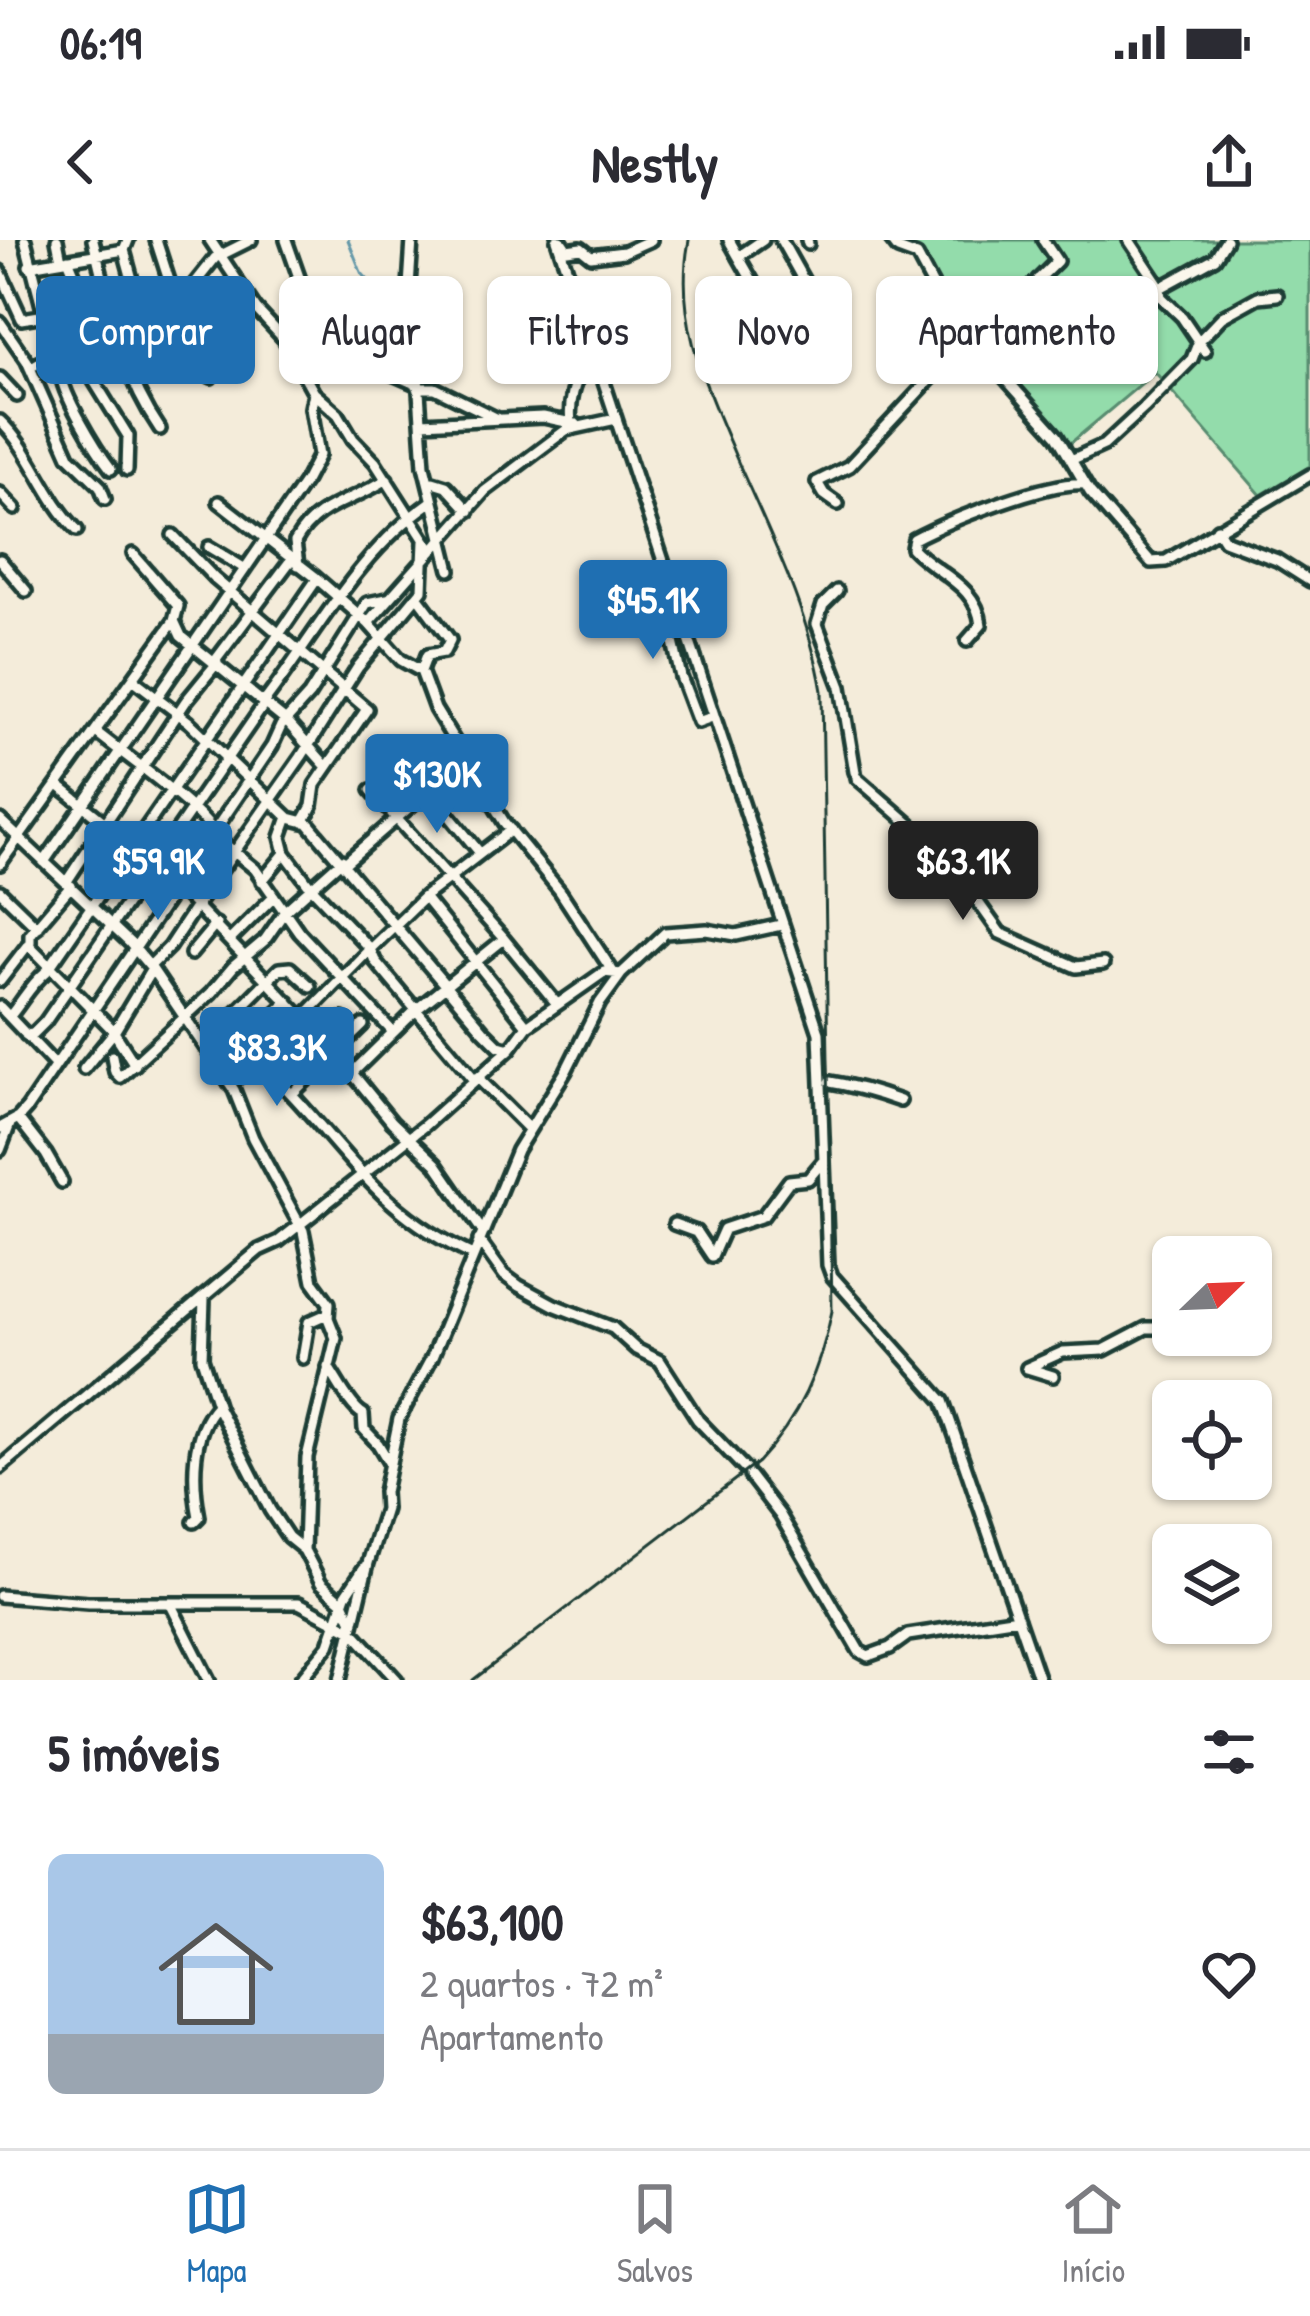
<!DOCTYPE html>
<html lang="pt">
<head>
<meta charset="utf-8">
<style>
	:root { --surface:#fff; --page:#f7f7f7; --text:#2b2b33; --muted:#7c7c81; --line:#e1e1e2; --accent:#1f6fb2 }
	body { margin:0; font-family:"Patrick Hand",sans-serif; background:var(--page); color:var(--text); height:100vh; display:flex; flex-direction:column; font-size:45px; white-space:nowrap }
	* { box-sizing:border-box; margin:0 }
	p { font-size:39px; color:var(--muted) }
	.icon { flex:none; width:66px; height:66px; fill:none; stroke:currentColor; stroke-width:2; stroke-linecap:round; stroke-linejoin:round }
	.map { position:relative; height:1440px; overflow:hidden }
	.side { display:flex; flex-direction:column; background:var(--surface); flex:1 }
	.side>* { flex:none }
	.banner { position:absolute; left:36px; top:36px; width:1239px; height:108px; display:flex; gap:24px }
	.needle { width:78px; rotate:67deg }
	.buttons { position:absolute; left:1152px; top:996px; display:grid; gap:24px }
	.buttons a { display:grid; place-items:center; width:120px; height:120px; border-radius:18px; background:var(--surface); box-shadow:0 3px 9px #0004; font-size:60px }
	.price { position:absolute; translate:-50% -102px; padding:0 27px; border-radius:12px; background:var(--accent); color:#fff; font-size:39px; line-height:78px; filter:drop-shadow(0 3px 6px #0008) }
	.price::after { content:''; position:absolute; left:50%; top:72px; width:36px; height:27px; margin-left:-18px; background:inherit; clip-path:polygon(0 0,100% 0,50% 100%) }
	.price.on { background:#222; color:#fff }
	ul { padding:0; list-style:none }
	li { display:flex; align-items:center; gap:36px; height:300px; padding:0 48px }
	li+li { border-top:3px solid var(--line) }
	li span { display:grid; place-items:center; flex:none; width:336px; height:240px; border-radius:18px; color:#555 }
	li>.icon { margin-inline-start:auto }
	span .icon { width:144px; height:144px; fill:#fffc; stroke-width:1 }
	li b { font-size:51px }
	h2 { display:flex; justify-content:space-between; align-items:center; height:144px; padding:0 48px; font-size:51px }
	.tag { padding:0 42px; border-radius:18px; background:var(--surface); box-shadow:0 3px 9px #0004; font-size:42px; line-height:108px }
	.tag.on { background:var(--accent); color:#fff }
	.status { display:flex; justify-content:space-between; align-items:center; height:84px; padding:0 60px; background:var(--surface); direction:ltr }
	.status svg { height:33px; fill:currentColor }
	header { display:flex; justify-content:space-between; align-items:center; height:156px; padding:0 48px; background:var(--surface); font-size:54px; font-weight:700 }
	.tabs { display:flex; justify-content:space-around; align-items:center; height:168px; border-top:3px solid var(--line); background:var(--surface); font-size:33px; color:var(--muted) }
	.tabs a { display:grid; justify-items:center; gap:6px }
	.tabs .on { color:var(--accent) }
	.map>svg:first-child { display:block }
</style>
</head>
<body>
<div class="status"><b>06:19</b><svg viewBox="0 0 49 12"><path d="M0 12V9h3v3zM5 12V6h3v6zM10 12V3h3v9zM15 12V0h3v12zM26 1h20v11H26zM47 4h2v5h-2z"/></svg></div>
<header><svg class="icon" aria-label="back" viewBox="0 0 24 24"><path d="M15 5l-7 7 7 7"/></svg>Nestly<svg class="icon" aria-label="share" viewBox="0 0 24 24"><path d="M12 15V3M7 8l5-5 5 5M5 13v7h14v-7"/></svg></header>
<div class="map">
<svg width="1310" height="1440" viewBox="0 0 1310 1440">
	<rect width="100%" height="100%" fill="#f4ecda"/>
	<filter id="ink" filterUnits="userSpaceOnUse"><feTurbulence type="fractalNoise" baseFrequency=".00833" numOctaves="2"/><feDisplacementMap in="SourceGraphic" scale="24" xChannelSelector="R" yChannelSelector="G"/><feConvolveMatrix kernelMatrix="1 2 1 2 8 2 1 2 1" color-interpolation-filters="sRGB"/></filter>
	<g filter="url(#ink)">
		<!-- green -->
		<path fill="#93dcab" stroke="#598c70" stroke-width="3" d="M899,0h411v226l-49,29 -106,-123 -89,75z"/>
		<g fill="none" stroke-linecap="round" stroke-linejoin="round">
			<!-- stream -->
			<path stroke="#6699a9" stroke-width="3" d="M348,0l13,32 31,36 14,-2"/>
			<defs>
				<path id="minor" d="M25,0l17,66 11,16 -5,35 -18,11
					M57,0l4,20
					M93,0c17,66 27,131 67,189
					M156,0l34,106 21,31
					M210,0l46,69 28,30 30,54 24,21 15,25 22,23 53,83
					M412,0l-4,62 8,45 8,119 26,104
					M557,0l262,793 9,232 4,11 111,125 96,279
					M729,0l24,42
					M781,0l24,43 -5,10
					M807,0l1,4
					M891,0l7,9 19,7 21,39 18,21 10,25 23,19 68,76 33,56 61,70 15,-1 144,-86
					M1129,0l30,45 2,12 21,20 23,34
					M561,1l6,9 14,-2 10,8 33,-4 27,-12
					M124,10l30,110
					M741,15l22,-15
					M68,19l10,24 1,36 15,62 34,55 -1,34
					M29,26l95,-16 4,-10
					M0,31l22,48 29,-5
					M1038,39l25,32 24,18
					M1160,48l55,-30 11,-18
					M177,57l11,-5 27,-34 36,-18
					M0,82l27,39 42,95 31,30 5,13
					M281,94l24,-21 2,-13 -21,-60
					M367,95l21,37 30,13
					M50,112l35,-8
					M50,113l11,17c-2,20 36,81 50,99
					M0,138l17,18
					M418,148h17l61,30
					M0,181c32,30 44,76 77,109
					M571,182c-4,-28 11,-52 20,-80
					M422,183l121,-6 33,7
					M1071,220l33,-15 40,-37 48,-49 7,-18 23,-24 36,-20 19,-2
					M433,242l13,4 23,25
					M0,253l15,16
					M219,262l95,74 54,47 33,37 20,11 14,38 69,113 56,69 53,81
					M838,264l-14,-10 -7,-12 32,-16 86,-92 36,-28 86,-85 -14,-21
					M1217,289l7,11 53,20 33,21
					M173,295l42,44 152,130 -52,76 -3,21 -9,16
					M209,307l35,21
					M133,314l45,52 -4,15 7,15 106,86 40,45
					M0,320l26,31
					M298,325l-3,-23c22,-39 56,-39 92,-63
					M837,351l-14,14 -6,19 24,63 14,85
					M417,356l33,44 -6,12 -17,3 -6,16
					M368,383l117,-132 81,-61 50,-11
					M683,385l-12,8 10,44 17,45 14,-5
					M967,401l14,-16c-4,-41 -45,-51 -69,-77l2,-9c34,-18 135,-59 171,-55
					M215,421l76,-101
					M134,440l55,42 100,96 19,5 175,207 16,16 11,3
					M264,462c53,-69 94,-150 167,-200
					M96,492c32,26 103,74 123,107 5,8 4,19 4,28
					M857,538l87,76 56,79 76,34 27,-3
					M59,546l96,77 198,208
					M371,550l133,149 53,65
					M428,550l52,63
					M0,580l130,123 22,26 82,121 19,48 50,93 10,50 16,22 -1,15 8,20 -29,119 -3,93 17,33 22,19 9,20
					M221,601l34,28 44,63 94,100
					M44,622l262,-382 13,-25 -8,-47 3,-15
					M345,623l121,-105
					M0,624l174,-243
					M67,641l119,-180 31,-38
					M262,641l23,-28 -4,-16 7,-20
					M0,651l37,36
					M424,657l103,129
					M197,665l104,-148 57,-90 64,-77 2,-49
					M230,700l44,-44
					M28,704l84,85 23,36
					M191,714l25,-30
					M150,726l19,-19 27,-41
					M0,741l30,-39v-8l41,-48
					M0,767l55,58
					M10,776c14,-17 20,-31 37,-45l270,-392
					M26,795l7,-1 12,-12 220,-319
					M323,800l19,-21
					M205,803l74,-74 11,-1 20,18
					M112,816l3,16 5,5 91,-84 22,-26 32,-27 20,-29 57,-51
					M258,821c80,72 110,147 215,194
					M217,824l71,-62
					M84,829l30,-37 38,-63
					M478,838l51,51
					M475,840l-100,-119 -5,-12 54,-52 87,-67
					M830,842c26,4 45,10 70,19
					M230,844l37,-30 103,-105 -61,-64 -24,-32
					M293,853l70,-68
					M18,878l28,36 16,28
					M0,888l18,-10 9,-10 245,-362 9,-20 28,-31 58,-92 20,-4
					M0,910l10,-26
					M674,984l22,8 16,24 12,-27 39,-13 26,-35 19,-2 16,-19
					M483,992l-47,-68 -44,-42 -40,-49 65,-64 87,-70
					M479,1000l25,35 15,11 35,19 59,23 23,21 24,12 38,59 48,50
					M204,1059l-2,59 16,50 52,102 18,27 16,13
					M303,1118l6,-36 18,-8
					M328,1127c9,13 23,41 35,47l1,15 14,15 12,20
					M1027,1128l36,-16 41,-2 42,-22h27
					M1027,1128l26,8
					M0,1228l259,-218 20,-9 146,-116 85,-76 17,-23 77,-54 17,2
					M750,1236l30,39 79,136 9,5 22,-8 18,-13 110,-17
					M194,1282l5,-5c-7,-36 -8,-85 18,-112
					M0,1356l88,7h82l39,77
					M170,1363h129l53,28 45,49
					M300,1440l29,-35 17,-50 18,-27
					M340,1440l28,-117 17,-54 -1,-17 15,-73 33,-62 85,-207 49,-79 34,-68 21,-29 44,-41 42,-3 29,5 45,-10"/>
			</defs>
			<!-- minor casing -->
			<use href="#minor" stroke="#1f3d34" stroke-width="18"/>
			<!-- minor -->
			<use href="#minor" stroke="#fbf7ec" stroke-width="9"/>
			<!-- rail -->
			<path stroke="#1f3d34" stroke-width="3" d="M473,1440l285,-218c41,-44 62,-92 74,-151l-10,-620c-14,-83 -54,-160 -87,-236 -30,-71 -61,-136 -46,-215"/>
		</g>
	</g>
</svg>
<div class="buttons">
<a><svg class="needle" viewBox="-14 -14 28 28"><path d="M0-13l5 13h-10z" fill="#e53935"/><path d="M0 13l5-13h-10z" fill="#7c7c81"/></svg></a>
<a><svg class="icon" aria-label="locate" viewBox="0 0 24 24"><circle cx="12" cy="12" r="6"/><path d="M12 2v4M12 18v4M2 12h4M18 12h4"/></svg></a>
<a><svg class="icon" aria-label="layers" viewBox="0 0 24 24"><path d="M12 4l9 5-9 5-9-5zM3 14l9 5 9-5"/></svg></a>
</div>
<b class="price" style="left:653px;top:422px">$45.1K</b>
<b class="price" style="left:437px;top:596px">$130K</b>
<b class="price" style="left:158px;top:683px">$59.9K</b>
<b class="price on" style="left:963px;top:683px">$63.1K</b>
<b class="price" style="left:277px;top:869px">$83.3K</b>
<div class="banner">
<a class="tag on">Comprar</a>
<a class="tag">Alugar</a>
<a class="tag">Filtros</a>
<a class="tag">Novo</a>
<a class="tag">Apartamento</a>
</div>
</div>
<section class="side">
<h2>5 imóveis<svg class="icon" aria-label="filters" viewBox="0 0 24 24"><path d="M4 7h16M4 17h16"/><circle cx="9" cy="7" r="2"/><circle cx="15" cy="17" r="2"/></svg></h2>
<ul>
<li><span style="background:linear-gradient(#a9c7e8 75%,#9aa5b1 0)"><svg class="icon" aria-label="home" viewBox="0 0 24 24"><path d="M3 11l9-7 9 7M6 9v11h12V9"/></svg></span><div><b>$63,100</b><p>2 quartos · 72 m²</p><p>Apartamento</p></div><svg class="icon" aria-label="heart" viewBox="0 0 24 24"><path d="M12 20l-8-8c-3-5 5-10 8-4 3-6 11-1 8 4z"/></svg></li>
</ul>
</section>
<nav class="tabs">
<a class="on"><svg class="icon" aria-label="map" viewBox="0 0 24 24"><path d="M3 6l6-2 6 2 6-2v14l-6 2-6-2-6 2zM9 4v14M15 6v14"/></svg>Mapa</a>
<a><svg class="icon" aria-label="saved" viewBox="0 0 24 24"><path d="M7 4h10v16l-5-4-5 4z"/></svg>Salvos</a>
<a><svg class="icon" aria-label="home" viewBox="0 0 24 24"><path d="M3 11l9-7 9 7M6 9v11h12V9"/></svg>Início</a>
</nav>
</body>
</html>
